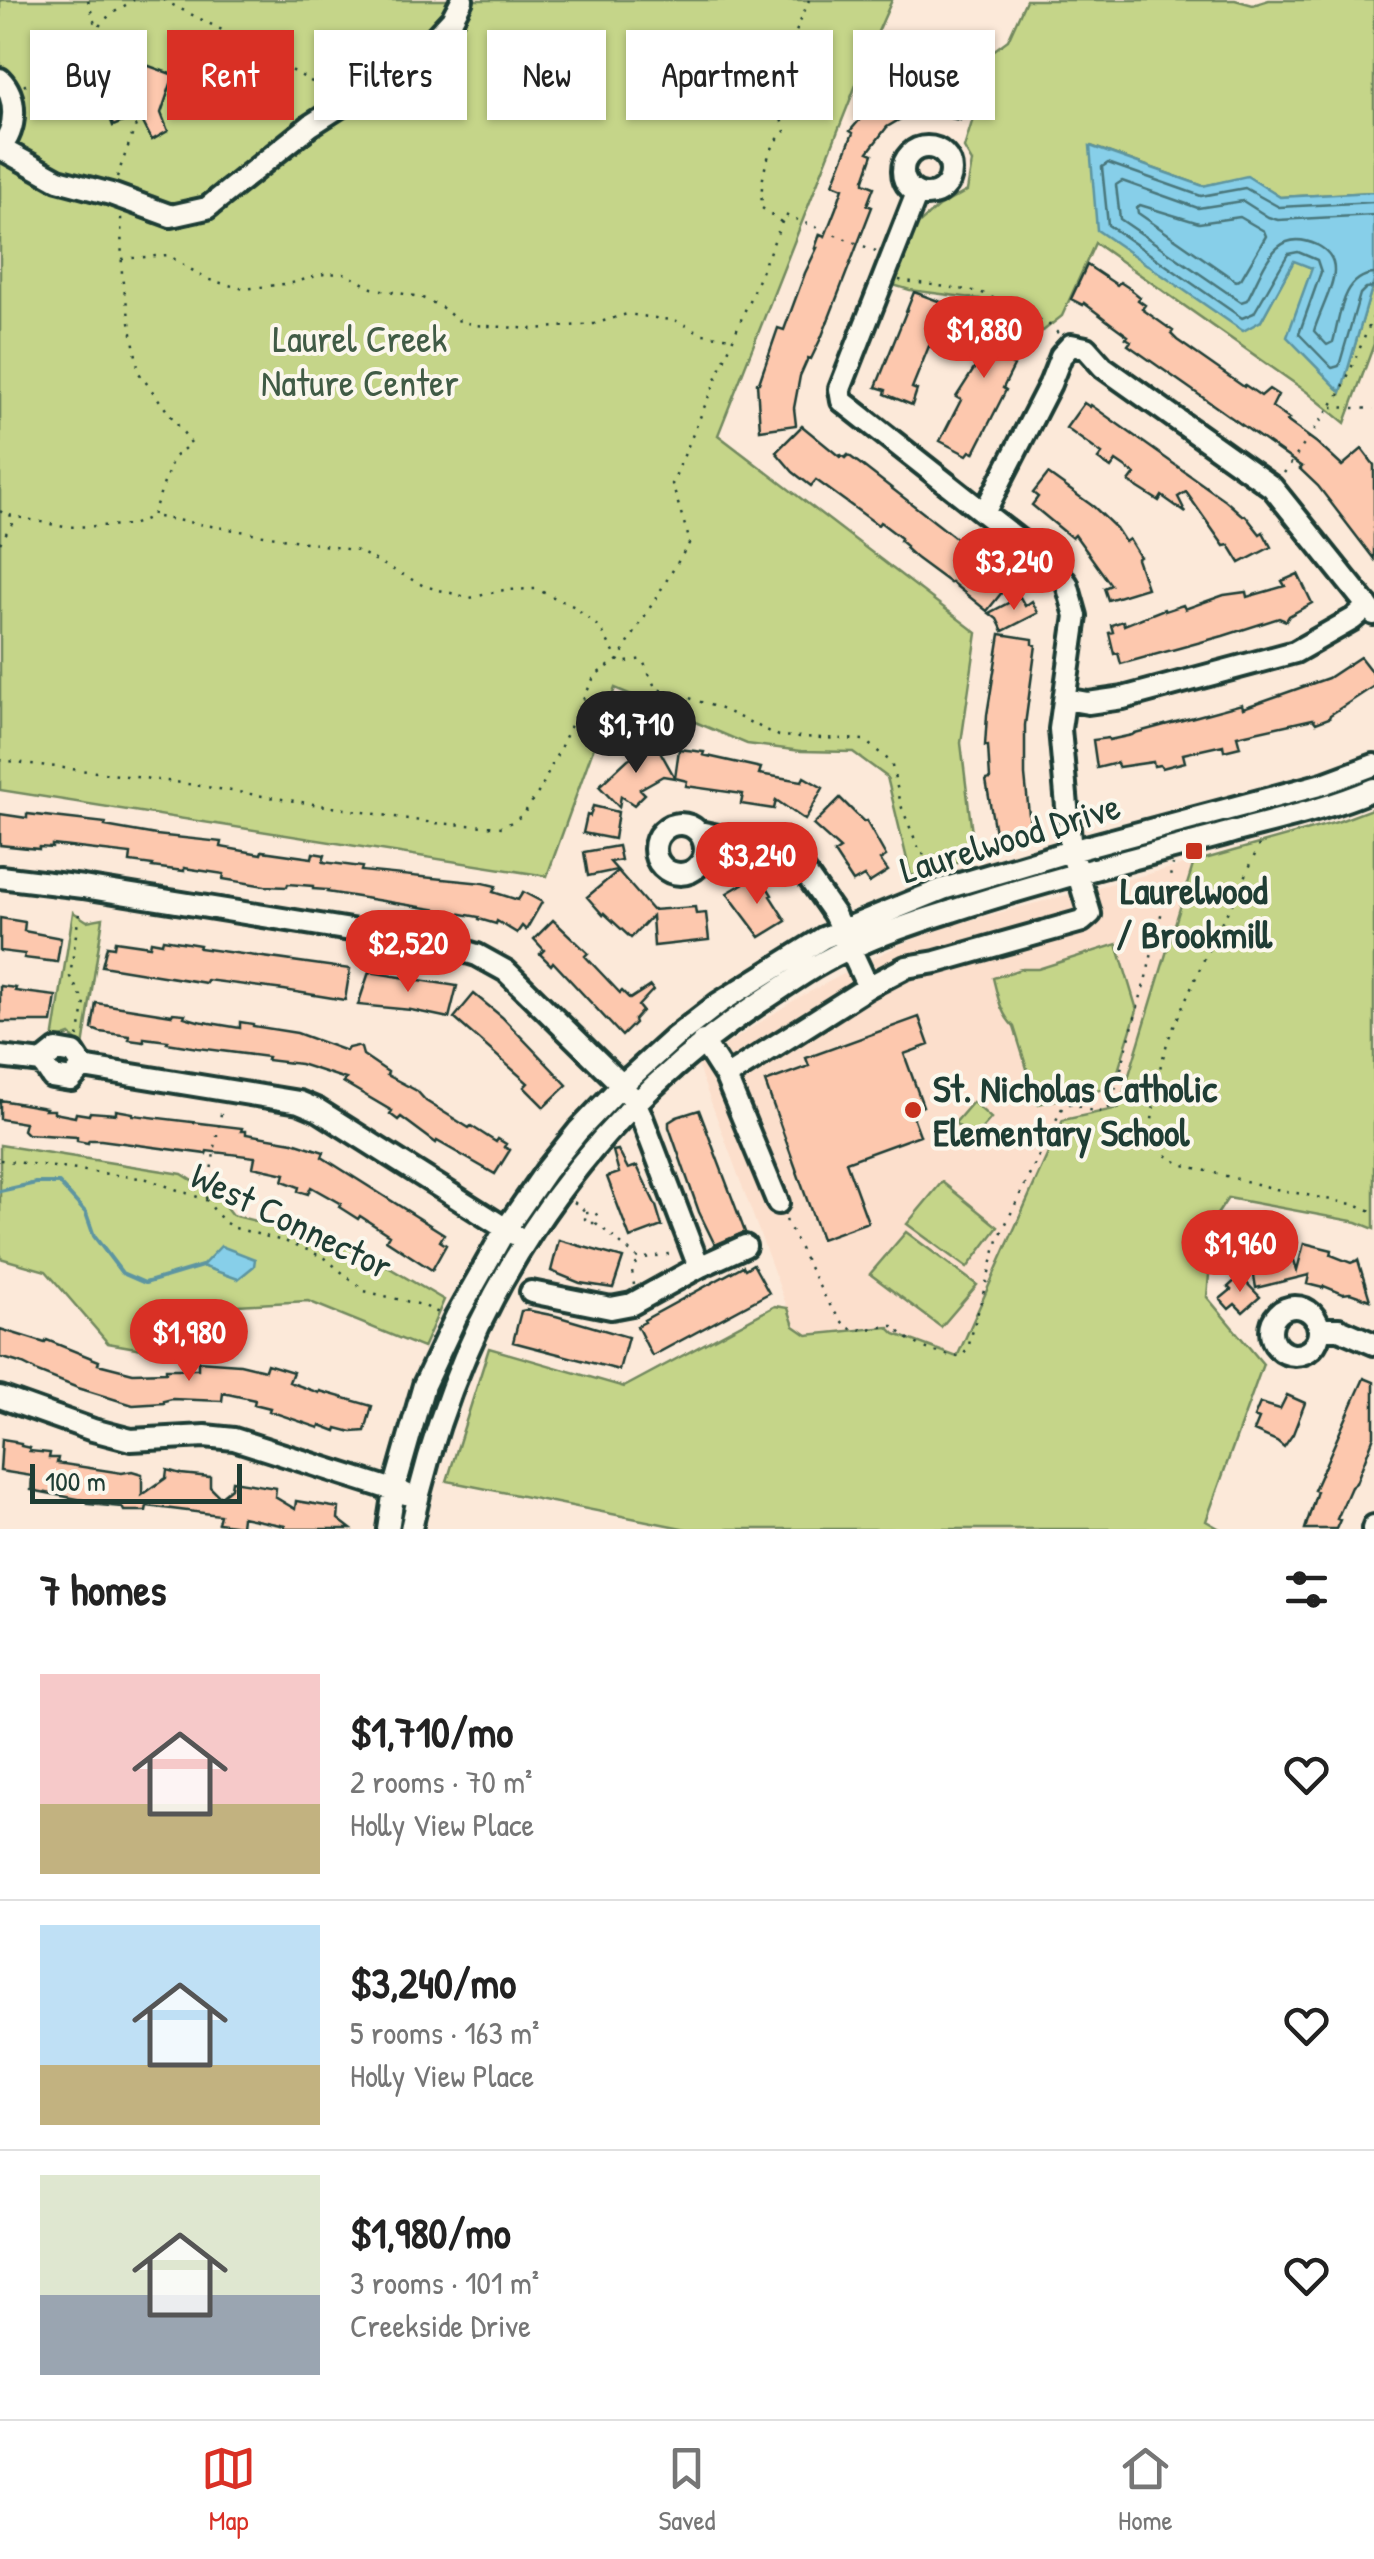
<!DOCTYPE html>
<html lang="en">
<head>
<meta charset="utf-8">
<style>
	:root { --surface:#fff; --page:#f2f2f2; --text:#222; --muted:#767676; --line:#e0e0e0; --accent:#d93025 }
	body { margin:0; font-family:"Patrick Hand",sans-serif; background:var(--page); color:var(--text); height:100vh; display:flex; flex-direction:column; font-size:38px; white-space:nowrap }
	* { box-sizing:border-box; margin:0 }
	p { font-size:32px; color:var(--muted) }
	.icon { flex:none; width:55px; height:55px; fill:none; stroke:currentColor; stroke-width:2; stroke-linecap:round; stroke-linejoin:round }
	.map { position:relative; height:1529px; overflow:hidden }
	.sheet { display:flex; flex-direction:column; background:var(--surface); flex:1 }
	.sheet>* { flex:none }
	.guide { position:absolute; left:30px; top:30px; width:1315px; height:90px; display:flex; gap:20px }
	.scale { position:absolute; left:30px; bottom:25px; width:212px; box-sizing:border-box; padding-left:10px; border:5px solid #1f3d34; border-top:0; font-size:28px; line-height:35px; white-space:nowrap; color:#1f3d34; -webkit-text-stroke:8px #fbf7ec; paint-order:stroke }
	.price { position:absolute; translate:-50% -85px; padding:0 22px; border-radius:35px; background:var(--accent); color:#fff; font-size:32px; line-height:65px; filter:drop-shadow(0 2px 5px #0008) }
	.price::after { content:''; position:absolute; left:50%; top:60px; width:30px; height:22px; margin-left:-15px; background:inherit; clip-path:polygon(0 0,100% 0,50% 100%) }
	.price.current { background:#222; color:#fff }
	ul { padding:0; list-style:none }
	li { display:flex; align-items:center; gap:30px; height:250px; padding:0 40px }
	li+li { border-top:2px solid var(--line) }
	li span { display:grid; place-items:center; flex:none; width:280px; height:200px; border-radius:0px; color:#555 }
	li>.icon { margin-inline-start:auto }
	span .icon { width:120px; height:120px; fill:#fffc; stroke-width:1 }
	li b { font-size:42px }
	h2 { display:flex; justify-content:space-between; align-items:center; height:120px; padding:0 40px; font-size:42px }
	.tag { padding:0 35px; border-radius:0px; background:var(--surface); box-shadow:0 2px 8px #0004; font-size:35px; line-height:90px }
	.tag.current { background:var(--accent); color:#fff }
	.tabs { display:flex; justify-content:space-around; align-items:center; height:140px; border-top:2px solid var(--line); background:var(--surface); font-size:28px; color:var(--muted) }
	.tabs a { display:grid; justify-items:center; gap:5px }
	.tabs .current { color:var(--accent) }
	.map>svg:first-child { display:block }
</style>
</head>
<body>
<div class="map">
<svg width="1374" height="1529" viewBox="0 0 1374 1529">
	<rect width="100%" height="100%" fill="#fce9d9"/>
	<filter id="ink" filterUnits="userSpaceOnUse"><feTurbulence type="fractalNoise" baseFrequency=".01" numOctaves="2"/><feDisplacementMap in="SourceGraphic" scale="20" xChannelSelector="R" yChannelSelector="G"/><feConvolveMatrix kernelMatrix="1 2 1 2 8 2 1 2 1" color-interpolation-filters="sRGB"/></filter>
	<g filter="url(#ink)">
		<!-- built -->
		<path fill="#fcdfcc" d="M1194,862l-75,246 -56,13 -106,236 -62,-23 -7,-7 -81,8 -13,-9 -96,-259 1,-5 97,-63 103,-54 53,-20z"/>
		<!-- green -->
		<path fill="#c5d589" stroke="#72895e" stroke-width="2.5" d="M0,0h892l-23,52 -151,383 259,198 -16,110 14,115 -64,18 -24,-99 -34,-25 -52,-1 -54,-7 -132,-56 -68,188 -547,-86z
			M1026,0h209l18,5 16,-5h105v192l-94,5 -33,-20 -44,9 -112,-40 170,175 33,-61 18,8 29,124 33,-111v63l-29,79 -38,-31 -212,-149 -33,73 -19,15 -63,-32 -70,-9 -17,-5 24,-60 21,-18 29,-16 5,-29 -8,-14 15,-49 -5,-34 34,-25z
			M1374,808v421l-17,-7 -129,-24 -14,21 -7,78 56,67 -57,157 14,8h-533l-240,-48 42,-133 135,39 151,-81 13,2 6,18 13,9 81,-8 7,7 62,23 106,-237 56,-12 75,-246 143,-40z
			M73,912l14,9 16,-3 -20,129 -13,-12 -17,6z
			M1117,944l20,66 -24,77 -75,17 -24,-77c-14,-14 -16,-30 -21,-49l28,-9h17z
			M973,1102l18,16 -18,21 -18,-16z
			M0,1145l182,29 35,22 15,19 120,31 92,54 -21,48 -115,-47 -104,6 -14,36 -37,8 -45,-8 -62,-72 -46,-13z
			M942,1182l56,45 -31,41 -60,-44z
			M906,1232l71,53 -36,42 -71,-53z"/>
		<!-- water -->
		<path fill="#87cfe9" stroke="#5d95a1" stroke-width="2.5" d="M1090,146l113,40 44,-10 33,21 94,-5v89l-33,111 -54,-55 25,-69 -18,-7 -33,60 -18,10 -146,-101z
			M221,1246l34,13 -1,7 -16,13 -36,-13z"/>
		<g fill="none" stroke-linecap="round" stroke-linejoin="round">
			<!-- shore -->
			<path stroke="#49777c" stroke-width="2.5" d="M1374,202l-95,5 -34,-19 -44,8 -93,-33 -6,4 6,58 134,93 12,-5 34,-59 10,-2 19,8 4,12 -22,62 33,34 7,-2 21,-72 6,-6 8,-1
				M1140,205l59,18 41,-6 24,14 2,5 -25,43 -5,2 -98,-68 -1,-5z
				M1374,215l-96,5 -10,-3 -25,-16 -45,7 -76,-27 -6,4 4,34 121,83 6,-2c17,-30 26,-75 70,-55 10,5 17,13 17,25 0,17 -15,43 -20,61l13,14 6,-3c7,-25 9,-66 41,-68"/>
			<!-- stream -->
			<path stroke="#5d95a1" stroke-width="4" d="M0,1191l36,-8h23l27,30 8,23 28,37 23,10 57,-17"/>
		</g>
		<!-- building -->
		<path fill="#fdc8ae" stroke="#1f3d34" stroke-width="2.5" d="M138,62l36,13 -13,38 7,18 -16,9 -13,-25 -26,11 -6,-17 17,-9z
			M932,72l13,1 -1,11 22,4 -6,32 -15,-3v-2l-22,-2 -19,4 -17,10 -19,25 5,2 -9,26v3l10,4 -7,18 5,2 -50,129 -11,23 -3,-1 -8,18 -6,32 2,17 -36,5 -3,-47h2l19,-55 6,2 21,-57 12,-25h-2l5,-14 5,2 11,-28 7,-20 -10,-4 20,-51 -3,-2 24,-28 -4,-8 7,-6 7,-4 4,6 39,-7 1,-10h4z
			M1087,265l30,20 3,-3 9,6 11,9 -2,3 7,5 -3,4 31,22 -2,3 6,6 67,47 1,-2 16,11 8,-7 9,6 -6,12 17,12 -2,2 30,22 25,23 20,-17 12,16v94l-56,-73 -18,-17 2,-2 -174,-122 3,-4 -5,-3 2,-2 -19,-14 -25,-19 -1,2 -12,-6z
			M914,292l35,13 -10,23 -3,9 2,1 -4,10 -5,-2 -17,42 5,2 -5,15 -27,-11 1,-4 -10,-3z
			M993,310l26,12 -1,3 8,4 -16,35 4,2 -11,22 3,2 -32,63 -4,-2 -3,4 -27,-14 21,-41 -5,-3 20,-31 -2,-1 5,-12 -20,-9 6,-12 14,5z
			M1084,403l6,4 1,-2 135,96 17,15 2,-1 15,19 3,-2 8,15 -31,16 -11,-18 -5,1 -38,-54 -8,5 8,16 -24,-17 -3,5 -30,-19 6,-8 -19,-13 -5,7 -13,-9 4,-5 -36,-26z
			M802,426l38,31 1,-2 4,3 3,-3 15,11 148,115 -24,30 -36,-29 -1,1 -34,-25 -11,-10 1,-2 -6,-5 1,-3 -21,-16 -2,3 -62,-45 -5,6 -18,-14 -17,-20z
			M1048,474l46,33 22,21 9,14 4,-3 11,18 -3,2 10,29 -39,12 -4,-12 7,-3 -36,-50 -3,3 -40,-33 6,-8 -5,-4z
			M1298,574l14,29 -23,13 -3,5 -7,-3 -56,18 -102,28 -3,-11 -4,1 -5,-21 4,-1 -2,-7 12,-4 1,4 40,-16 1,2 18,-6 2,4 39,-14 22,-3 1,5 38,-11 -3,-5z
			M1020,597l5,9 7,-5 6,12 -35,18 -6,-12 -8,-6z
			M1000,634l33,5v5l3,1 -11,80v50l5,50 -7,1v4l-28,3 -9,-53 4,-1 -2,-33h-3l2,-31z
			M1360,657l14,18v11l-44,29 -1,3 -13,5 -3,-4 -76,17 3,11 -16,4 -1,-6 -40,9 2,8 -23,6 -2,-3 -6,1 -1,-4 -35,5 -1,-4 -20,5 -4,-28 15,-2 1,2 23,-5 3,-2 107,-29 1,4 85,-30z
			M656,744l19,34 -12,-2 -23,13 5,5 -11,11 -13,-9 -2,11 -20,-21 29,-27z
			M679,749l25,3 -1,3 58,13 -2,6 43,7 2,-4 19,11 -18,32 -29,-20 -2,9 -33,-5 2,-10 -57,-8 1,-5 -12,-3z
			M840,798l24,24 2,-1 20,35 -6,4 8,11 -19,12 -5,-7 -11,6 -19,-29 6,-4 -27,-24z
			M593,806l25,6 -4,27 -31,-6 4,-18 3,1z
			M0,814l27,4v-4l79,9 -1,3 51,9 66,7 -1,5 40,7 1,-3 50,7 1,-5 12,2 -2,7 39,5 -1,4 122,12 13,3 -3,6 25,8 5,-8 19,10 -16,28 -4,-4 -5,7 -20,-12 -1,3 -17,-5v-2l-34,-6 -118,-19 1,-2 -15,-1v-3l-25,-2 -1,3 -22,-1 -42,-7 1,-5 -40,-6v3l-32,-4 1,-2 -23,-3 1,-8 -79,-9v3l-13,-1v2l-39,-4z
			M618,846l3,14 -11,2 7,8 -29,6 -4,-24z
			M618,871l34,39 43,-3 1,7 10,-1 3,27 -55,6 -2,-30 -21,22 -27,-25 -1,2 -16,-18z
			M751,879l4,8 9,-5 8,13 -2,1 16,25 -26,16 -33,-44z
			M0,918l25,4 -1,9 37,7 -4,24 -33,-4 1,-4 -25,-3z
			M553,920l35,33 -3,3 35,37 2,-2 8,8 20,-13 3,4 -15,16 4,5 -8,9 1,3 -13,13 -69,-74 -2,3 -11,-11 4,-4 -10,-11z
			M163,939l37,6 -1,3 151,21 -5,31 -61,-10 -77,-10 -1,3 -104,-17 5,-20 7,1 1,-6 35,5 1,-5 11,2z
			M369,972l88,14 -8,32 -38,-8 -53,-5z
			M0,986l16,2 -1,3 41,5 -4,26h-52z
			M474,994l28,23 65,68 -23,22 -20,-20 4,-4 -74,-65z
			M96,1003l76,12 1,-2 12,1 -1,3 14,4 42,7v-6l13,2v2l44,7 49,18 2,-3 9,-2 4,2 2,7 25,17 -1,3 30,16 9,10 43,27 2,-2 25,16 2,-3 8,5 -2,3 6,3 -15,24 -58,-33 -1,2 -35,-26 -3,3 -8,-6 2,-3 -49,-29 3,-3 -46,-15 -33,-4 1,-3 -70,-9 -31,-5 1,-2 -24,-3v4l-15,-2 1,-4 -30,-4 -8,-3z
			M919,1017l10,28 -25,9 19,52 -12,5 9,24 -74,27 22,60 -47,17 -56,-157 44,-16 -3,-8z
			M0,1100l46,8 -1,2h9v3l21,4 1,-4 13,2 1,-3 26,2v-4l17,3v2l109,13 -1,3h5v3l47,8 31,10 -2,5 122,77 -4,7 6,4 -14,25 -46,-30 3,-5 -29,-19 -2,3 -19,-12 2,-3 -30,-17 -3,7 -10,-3 1,-4 -16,-6 2,-7 -32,-7 2,-10 -48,-6 -1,3 -105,-14h-12l-1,3 -11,-2v-4l-50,-3 -4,-4 2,-7 -25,-4z
			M699,1110l46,122 -30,13 -16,-33 -30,-85v-5l8,-5z
			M618,1150l10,19 9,-3 19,40 6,20 -32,12 -23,-61 12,-4 -6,-22z
			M1287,1237l10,33 7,-27 28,7 -1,5 20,8 7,-3 12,40 -20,-7 -7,1 -19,-8 -1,2 -16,-4 2,-9 -53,13 -7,-42z
			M559,1240l64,18 -10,30 -33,-5 -29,-12z
			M753,1264l16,29 -117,63 -15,-30 8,-4 -1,-2 99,-54 2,3z
			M1240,1276l20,21 -17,15 -8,-8 -6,5 -9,-10 11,-9 -3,-3z
			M526,1310l30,6 72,21 -9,33 -106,-28 8,-31z
			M0,1329l45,14 2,-3 52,21 -1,3 35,9 33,-1v-3h32v-8l42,3 25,6 2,-6 26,8 -4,10 30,11 1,-2 52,15 -7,25 -13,1 -15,-4 -1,3 -16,-6 -1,3 -50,-17 1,-3 -16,-4 1,-4 -32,-7 -1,8 -50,-2 -8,2v2l-31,2 -55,-17 -43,-17v-1l-12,-6 -23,-7z
			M1364,1378l10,4v54l-18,47 -5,4 -14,32 3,1 -4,9h-31l12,-38 -3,-1z
			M1287,1395l18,8 -12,31 -9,13 -7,-6 -23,-10 5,-12 -5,-2 6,-14 20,6z
			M2,1439l13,2v2l6,1v2l9,2 -1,3 21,2 -1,5h9l-1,5 65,10 10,-2 10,3v21l24,-17 1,-8 14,4 29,3v10l10,10 11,-9 1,-7 44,7 -1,9 20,12 1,-8 43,7 -1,11 13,10h-67l1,-3 -43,-9 -1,9 -23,-3 2,-8 -73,-9 -1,5h-22l-2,-4 -35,-3 1,-3 -57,-11 1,-14 -32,-5z"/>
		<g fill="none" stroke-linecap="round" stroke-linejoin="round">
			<defs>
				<path id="minor" d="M0,79c18,18 17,50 0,69
					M903 171a24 24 0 1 1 48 0a24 24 0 1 1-48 0Z
					M0,148l58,32 53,14 60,22 36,-8 104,-83 106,-68 35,-38 10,-19
					M917,193l-77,196 2,12 142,112
					M1065,699l23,4 35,-5 172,-46 58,-33 15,-13
					M655 849a25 25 0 1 1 50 0a25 25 0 1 1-50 0Z
					M699,832l85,18 13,11 37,53 34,73
					M0,877l83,10 361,58 33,10 29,16 116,114 13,17 6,13 58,152 -67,37 -21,4 -80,-16
					M703,1041l23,36 52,126
					M0,1057l42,5 15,-12 17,3 9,14 216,35 19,8 196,124
					M42,1062l10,15 19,3 12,-13
					M726,1077l142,-90 38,-20 30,-5 146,-41 8,-7 -19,-63 -11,-122 16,-113 -9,-32 -11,-15 -72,-56 66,-129 11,-28 10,-11 15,3 17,19 169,120 102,127
					M699,1267l46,-21
					M1271 1331a24 24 0 1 1 48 0a24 24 0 1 1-48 0Z
					M1319,1329h20l35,15
					M0,1397l93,33 38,10 74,-4 29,3 172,55
					M388,1529l6,-39 30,-105 32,-68 49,-87 41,-59 32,-40 44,-46 53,-48 44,-34 104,-65 120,-49 128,-38 252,-67 51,-19
					M411,1529c46,-219 163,-404 351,-528 29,-19 58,-40 91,-54 32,-14 66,-26 99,-36 91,-30 185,-53 277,-78 48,-13 99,-24 145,-44
					M1373,1529l1,-3"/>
			</defs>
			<!-- minor casing -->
			<use href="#minor" stroke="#1f3d34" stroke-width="28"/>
			<!-- path -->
			<path stroke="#1f3d34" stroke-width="2.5" stroke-dasharray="2.5 8" stroke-linecap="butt" d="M88,0l8,28
				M163,0l61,31 107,62
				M102,58c12,7 13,21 23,31
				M177,70l45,-37
				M24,86l18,-15 57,-13
				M103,108l-16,-2 -3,-6 4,-14 14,-14c1,-11 -6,-20 -7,-32 -1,-19 25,-31 39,-40
				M117,177l20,-55
				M781,222l-19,-14c-2,-26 3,-58 23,-77l-5,-15v-16l10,-34 -1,-17 20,-49
				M876,251l-91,-36 -113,269 18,58 -72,118 3,3 21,-4 14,30 22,5 46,16 55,26 85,4 27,22 11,46 19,46 22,2 19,-12
				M122,259l46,-4 38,24 38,10 48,-6 32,-9 20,-1 28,15 48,9 20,9 17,14 17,5 59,4 61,-5 33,-10 50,7 26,13 29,4
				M899,280l81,12 67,31 12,11
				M1332,407l42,2
				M1284,473l57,-81 33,-77
				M0,511l4,3 60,13 68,-2 20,-9 21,-58 18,-15 -52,-70 -17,-96 -1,-62
				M0,543l15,-24
				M0,760l175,22 258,41 70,4 20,-12 17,-25 55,-115 23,-15 -17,-31 -26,-22 -39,-18 -32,1 -34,8 -46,-12 -66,-35 -206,-35
				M1259,845l-21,49 -20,34 -50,112 -11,39 -5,41 4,17 7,16 17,11 96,25 81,16 17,7
				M78,1037l7,-34 -15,-26 10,-71
				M1118,1081l36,7
				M0,1160l147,19 59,21 18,22 11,6 59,16 31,14 39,33 58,14 19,9
				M206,1199l16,-91
				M574,1202l12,10 -1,7 3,4h8
				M586,1212h9l3,5 -2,6 43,36 35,-6
				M786,1220c10,19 48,106 66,109 12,2 28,-3 41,-3 19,19 42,29 69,31l6,-9 30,-108 64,-132 10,-5 16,7 15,2 8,-6 37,-136 25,-106
				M634,1285l-2,-14 7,-11"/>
			<!-- minor -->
			<use href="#minor" stroke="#fbf7ec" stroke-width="20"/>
		</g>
	</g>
	<!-- markers -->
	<g fill="#c8321e" stroke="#fbf7ec" stroke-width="4">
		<rect x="1184" y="841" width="20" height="20" rx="5"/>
		<circle cx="913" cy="1110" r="10"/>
	</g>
	<g text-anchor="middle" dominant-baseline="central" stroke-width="8" stroke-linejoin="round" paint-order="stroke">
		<!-- park labels -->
		<g font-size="38" fill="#405b45" stroke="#fbf7ec">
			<text x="360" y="338">Laurel Creek<tspan x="360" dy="44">Nature Center</tspan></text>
		</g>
		<!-- street labels -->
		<g font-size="38" fill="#1f3d34" stroke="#fbf7ec">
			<text transform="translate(1010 837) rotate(-17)">Laurelwood Drive</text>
			<text transform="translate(292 1220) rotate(26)">West Connector</text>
		</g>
		<!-- poi labels -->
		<g font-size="38" font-weight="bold" fill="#1f3d34" stroke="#fbf7ec">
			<text x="1194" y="890">Laurelwood<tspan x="1194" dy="44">/ Brookmill</tspan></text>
			<text x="933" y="1088" text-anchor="start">St. Nicholas Catholic<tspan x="933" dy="44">Elementary School</tspan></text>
		</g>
	</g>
</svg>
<div class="scale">100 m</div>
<b class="price" style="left:984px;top:381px">$1,880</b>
<b class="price" style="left:1014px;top:613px">$3,240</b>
<b class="price current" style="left:636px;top:776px">$1,710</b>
<b class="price" style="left:757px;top:907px">$3,240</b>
<b class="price" style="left:408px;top:995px">$2,520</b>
<b class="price" style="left:1240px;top:1295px">$1,960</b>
<b class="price" style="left:189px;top:1384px">$1,980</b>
<div class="guide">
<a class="tag">Buy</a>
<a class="tag current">Rent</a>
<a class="tag">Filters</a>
<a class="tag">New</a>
<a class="tag">Apartment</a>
<a class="tag">House</a>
</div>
</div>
<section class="sheet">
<h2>7 homes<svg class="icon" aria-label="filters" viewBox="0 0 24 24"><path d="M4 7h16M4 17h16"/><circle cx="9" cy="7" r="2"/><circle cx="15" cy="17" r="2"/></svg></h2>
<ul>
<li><span style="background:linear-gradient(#f6c9c9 65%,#c2b280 0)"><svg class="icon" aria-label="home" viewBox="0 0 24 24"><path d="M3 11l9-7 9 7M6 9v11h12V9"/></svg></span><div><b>$1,710/mo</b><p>2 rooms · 70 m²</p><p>Holly View Place</p></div><svg class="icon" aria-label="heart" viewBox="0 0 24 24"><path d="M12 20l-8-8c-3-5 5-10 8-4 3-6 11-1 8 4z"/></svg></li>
<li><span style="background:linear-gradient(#bfe0f5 70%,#c2b280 0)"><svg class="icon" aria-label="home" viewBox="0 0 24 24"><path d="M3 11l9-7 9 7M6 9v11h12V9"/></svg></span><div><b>$3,240/mo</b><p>5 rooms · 163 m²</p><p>Holly View Place</p></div><svg class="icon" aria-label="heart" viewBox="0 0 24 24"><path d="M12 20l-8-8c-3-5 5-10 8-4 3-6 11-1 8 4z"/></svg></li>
<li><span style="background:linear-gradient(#dfe7d0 60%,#9aa5b1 0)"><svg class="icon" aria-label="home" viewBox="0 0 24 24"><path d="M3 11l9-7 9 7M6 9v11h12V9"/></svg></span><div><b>$1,980/mo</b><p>3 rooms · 101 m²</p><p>Creekside Drive</p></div><svg class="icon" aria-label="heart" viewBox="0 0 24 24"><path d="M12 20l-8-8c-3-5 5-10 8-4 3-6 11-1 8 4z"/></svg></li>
</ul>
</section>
<nav class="tabs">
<a class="current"><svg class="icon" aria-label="map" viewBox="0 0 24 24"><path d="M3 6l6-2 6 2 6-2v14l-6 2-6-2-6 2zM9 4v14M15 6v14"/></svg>Map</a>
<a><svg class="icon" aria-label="saved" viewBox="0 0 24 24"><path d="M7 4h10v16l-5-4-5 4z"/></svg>Saved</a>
<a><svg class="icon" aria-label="home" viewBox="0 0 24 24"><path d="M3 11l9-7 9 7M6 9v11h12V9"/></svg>Home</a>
</nav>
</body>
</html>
